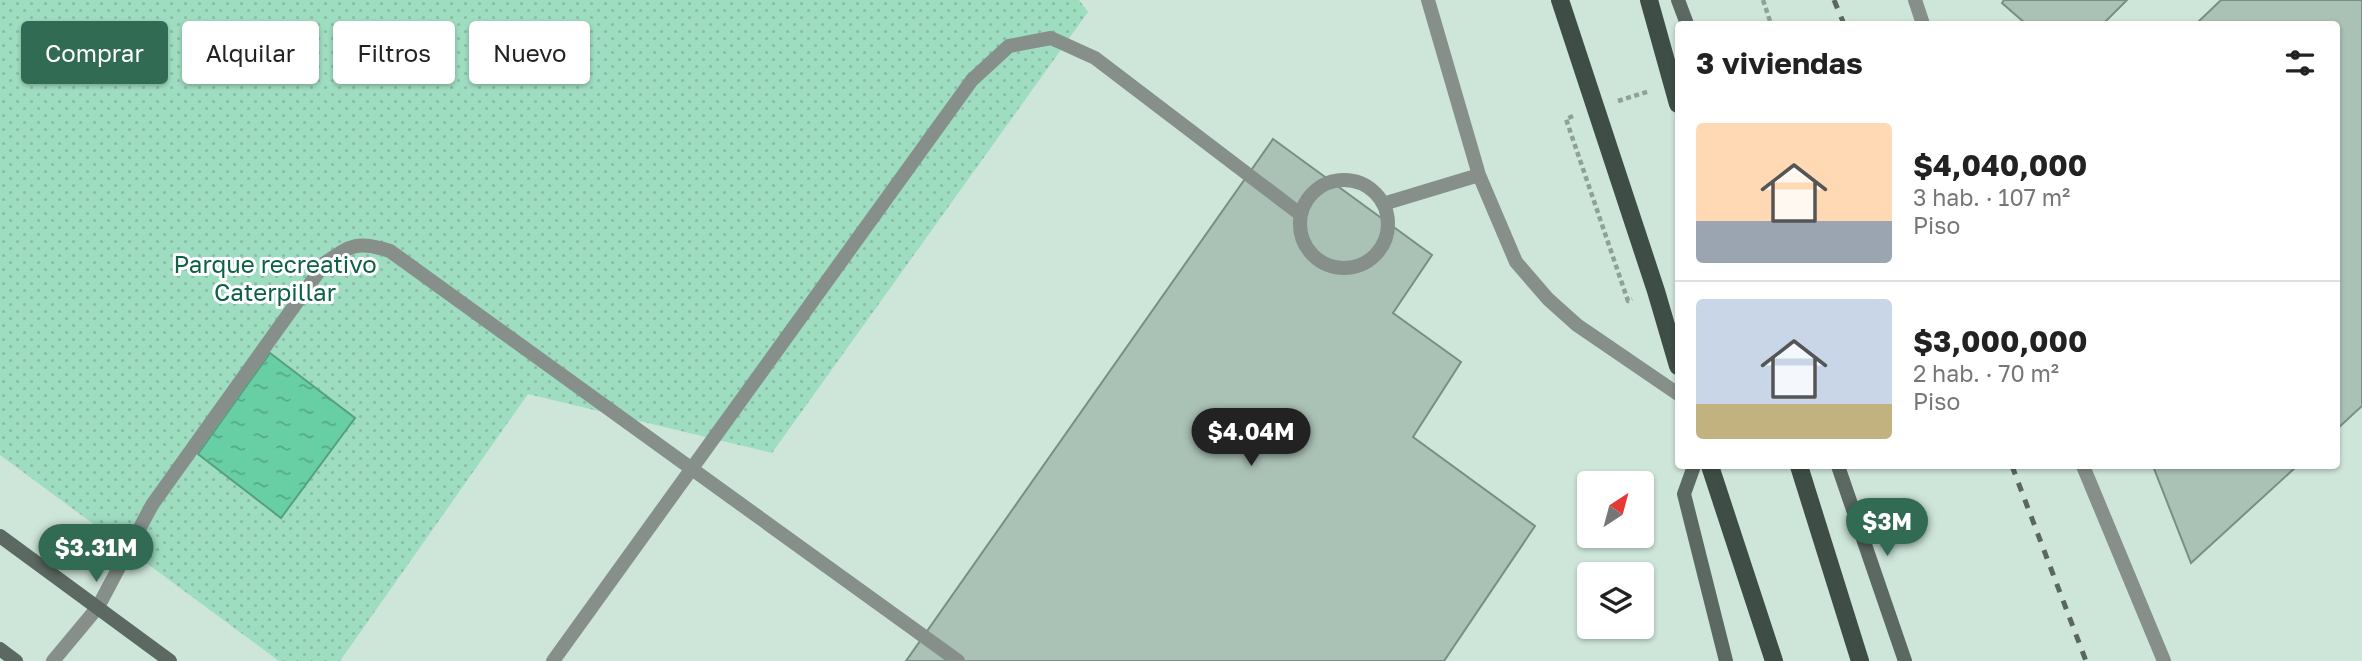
<!DOCTYPE html>
<html lang="es">
<head>
<meta charset="utf-8">
<style>
	:root { --surface:#fff; --page:#f2f2f2; --text:#222; --muted:#767676; --line:#e0e0e0; --accent:#326b54 }
	body { margin:0; font-family:"Golos Text",sans-serif; background:var(--page); color:var(--text); height:100vh; display:flex; flex-direction:column; font-size:26px; white-space:nowrap }
	* { box-sizing:border-box; margin:0 }
	p { font-size:23px; color:var(--muted) }
	.icon { flex:none; width:38px; height:38px; fill:none; stroke:currentColor; stroke-width:2; stroke-linecap:round; stroke-linejoin:round }
	.map { position:relative; flex:1; overflow:hidden }
	.sheet { position:absolute; left:1675px; top:21px; width:665px; height:448px; display:flex; flex-direction:column; background:var(--surface); border-radius:7px; box-shadow:0 2px 5px #0004 }
	.sheet>* { flex:none }
	.guide { position:absolute; left:21px; top:21px; width:665px; height:63px; display:flex; gap:14px }
	.needle { width:46px; rotate:36deg }
	.buttons { position:absolute; left:1577px; top:471px; display:grid; gap:14px }
	.buttons a { display:grid; place-items:center; width:77px; height:77px; border-radius:7px; background:var(--surface); box-shadow:0 2px 5px #0004; font-size:35px }
	.price { position:absolute; translate:-50% -60px; padding:0 16px; border-radius:24px; background:var(--accent); color:#fff; font-size:23px; line-height:46px; filter:drop-shadow(0 2px 4px #0008) }
	.price::after { content:''; position:absolute; left:50%; top:42px; width:21px; height:16px; margin-left:-10px; background:inherit; clip-path:polygon(0 0,100% 0,50% 100%) }
	.price.current { background:#222; color:#fff }
	ul { padding:0; list-style:none }
	li { display:flex; align-items:center; gap:21px; height:175px; padding:0 21px }
	li+li { border-top:2px solid var(--line) }
	li span { display:grid; place-items:center; flex:none; width:196px; height:140px; border-radius:7px; color:#555 }
	li>.icon { margin-inline-start:auto }
	span .icon { width:84px; height:84px; fill:#fffc; stroke-width:1 }
	li b { font-size:30px }
	h2 { display:flex; justify-content:space-between; align-items:center; height:84px; padding:0 21px; font-size:30px }
	.pill { padding:0 24px; border-radius:7px; background:var(--surface); box-shadow:0 2px 5px #0004; font-size:24px; line-height:63px }
	.pill.current { background:var(--accent); color:#fff }
	.map>svg:first-child { display:block }
</style>
</head>
<body>
<div class="map">
<svg width="2362" height="661" viewBox="0 0 2362 661">
	<defs>
		<pattern id="park-dots" width="8" height="8" patternUnits="userSpaceOnUse" patternTransform="scale(1.75)"><rect width="8" height="8" fill="#9fddc0"/><path d="M2 2h.1M6 6h.1" fill="none" stroke="#89bea5" stroke-width="1.8" stroke-linecap="round"/></pattern>
		<pattern id="water-ripples" width="26" height="14" patternUnits="userSpaceOnUse" patternTransform="scale(1.75)"><rect width="26" height="14" fill="#68cfa4"/><path d="M2 4q2-2 4 0t4 0M15 11q2-2 4 0t4 0" fill="none" stroke="#56a986"/></pattern>
	</defs>
	<rect width="100%" height="100%" fill="#cee5da"/>
	<!-- park -->
	<path fill="url(#park-dots)" d="M0,0h1079l9,12 -316,441 -244,-59 -188,267h-61l-279,-206z"/>
	<!-- water -->
	<path fill="url(#water-ripples)" stroke="#55a080" stroke-width="2" d="M270,353l85,65 -74,100 -83,-64z"/>
	<!-- building -->
	<path fill="#aac1b6" stroke="#798e84" stroke-width="2" d="M2004,0h123l-24,24h-77l-24,-21z
		M2221,0h141v406l-26,24v-406h-140z
		M1273,139l159,116 -39,58 68,49 -48,75 122,89 -91,135h-538z
		M2153,466h144l-106,97z"/>
	<g fill="none" stroke-linecap="round" stroke-linejoin="round">
		<!-- path -->
		<path stroke="#8ea097" stroke-width="4.5" stroke-dasharray="5 3.5" stroke-linecap="butt" d="M1763,0l8,24
			M1618,101l32,-10
			M1573,116l-7,3 62,182 4,-2"/>
		<!-- service -->
		<path stroke="#868f8a" stroke-width="14" d="M1428,0l51,175 37,87 32,37 29,26 101,69
			M1915,0l8,24
			M1300 224a44 44 0 1 1 88 0a44 44 0 1 1-88 0Z
			M1383,204l96,-29
			M2083,466l81,195
			M53,661l45,-54 54,-102 173,-242c26,-19 34,-22 65,-12l568,410
			M553,661l419,-581 37,-34 42,-8 44,20 205,156"/>
		<!-- secondary -->
		<path stroke="#5b6962" stroke-width="14" d="M1678,0l9,24
			M1694,466l-10,28 42,167
			M1838,466l67,195
			M0,536l170,125
			M0,649l16,12"/>
		<!-- primary -->
		<path stroke="#3e4e46" stroke-width="18" d="M1560,0l96,291 22,75
			M1649,0l29,104
			M1710,466l64,195
			M1799,466l61,195"/>
		<!-- rail -->
		<path stroke="#5a6761" stroke-width="5" stroke-dasharray="9 9" stroke-linecap="butt" d="M1834,0l10,24
			M2012,466l74,195"/>
	</g>
	<g text-anchor="middle" dominant-baseline="central" stroke-width="6" stroke-linejoin="round" paint-order="stroke">
		<!-- park labels -->
		<g font-size="24" fill="#0f6145" stroke="#fff">
			<text x="275" y="263">Parque recreativo<tspan x="275" dy="28">Caterpillar</tspan></text>
		</g>
	</g>
</svg>
<div class="buttons">
<a><svg class="needle" viewBox="-14 -14 28 28"><path d="M0-13l5 13h-10z" fill="#e53935"/><path d="M0 13l5-13h-10z" fill="#767676"/></svg></a>
<a><svg class="icon" aria-label="layers" viewBox="0 0 24 24"><path d="M12 4l9 5-9 5-9-5zM3 14l9 5 9-5"/></svg></a>
</div>
<b class="price current" style="left:1251px;top:468px">$4.04M</b>
<b class="price" style="left:1887px;top:558px">$3M</b>
<b class="price" style="left:96px;top:584px">$3.31M</b>
<div class="guide">
<a class="pill current">Comprar</a>
<a class="pill">Alquilar</a>
<a class="pill">Filtros</a>
<a class="pill">Nuevo</a>
</div>
<section class="sheet">
<h2>3 viviendas<svg class="icon" aria-label="filters" viewBox="0 0 24 24"><path d="M4 7h16M4 17h16"/><circle cx="9" cy="7" r="2"/><circle cx="15" cy="17" r="2"/></svg></h2>
<ul>
<li><span style="background:linear-gradient(#ffd9b3 70%,#9aa5b1 0)"><svg class="icon" aria-label="home" viewBox="0 0 24 24"><path d="M3 11l9-7 9 7M6 9v11h12V9"/></svg></span><div><b>$4,040,000</b><p>3 hab. · 107 m²</p><p>Piso</p></div></li>
<li><span style="background:linear-gradient(#c9d6e8 75%,#c2b280 0)"><svg class="icon" aria-label="home" viewBox="0 0 24 24"><path d="M3 11l9-7 9 7M6 9v11h12V9"/></svg></span><div><b>$3,000,000</b><p>2 hab. · 70 m²</p><p>Piso</p></div></li>
</ul>
</section>
</div>
</body>
</html>
